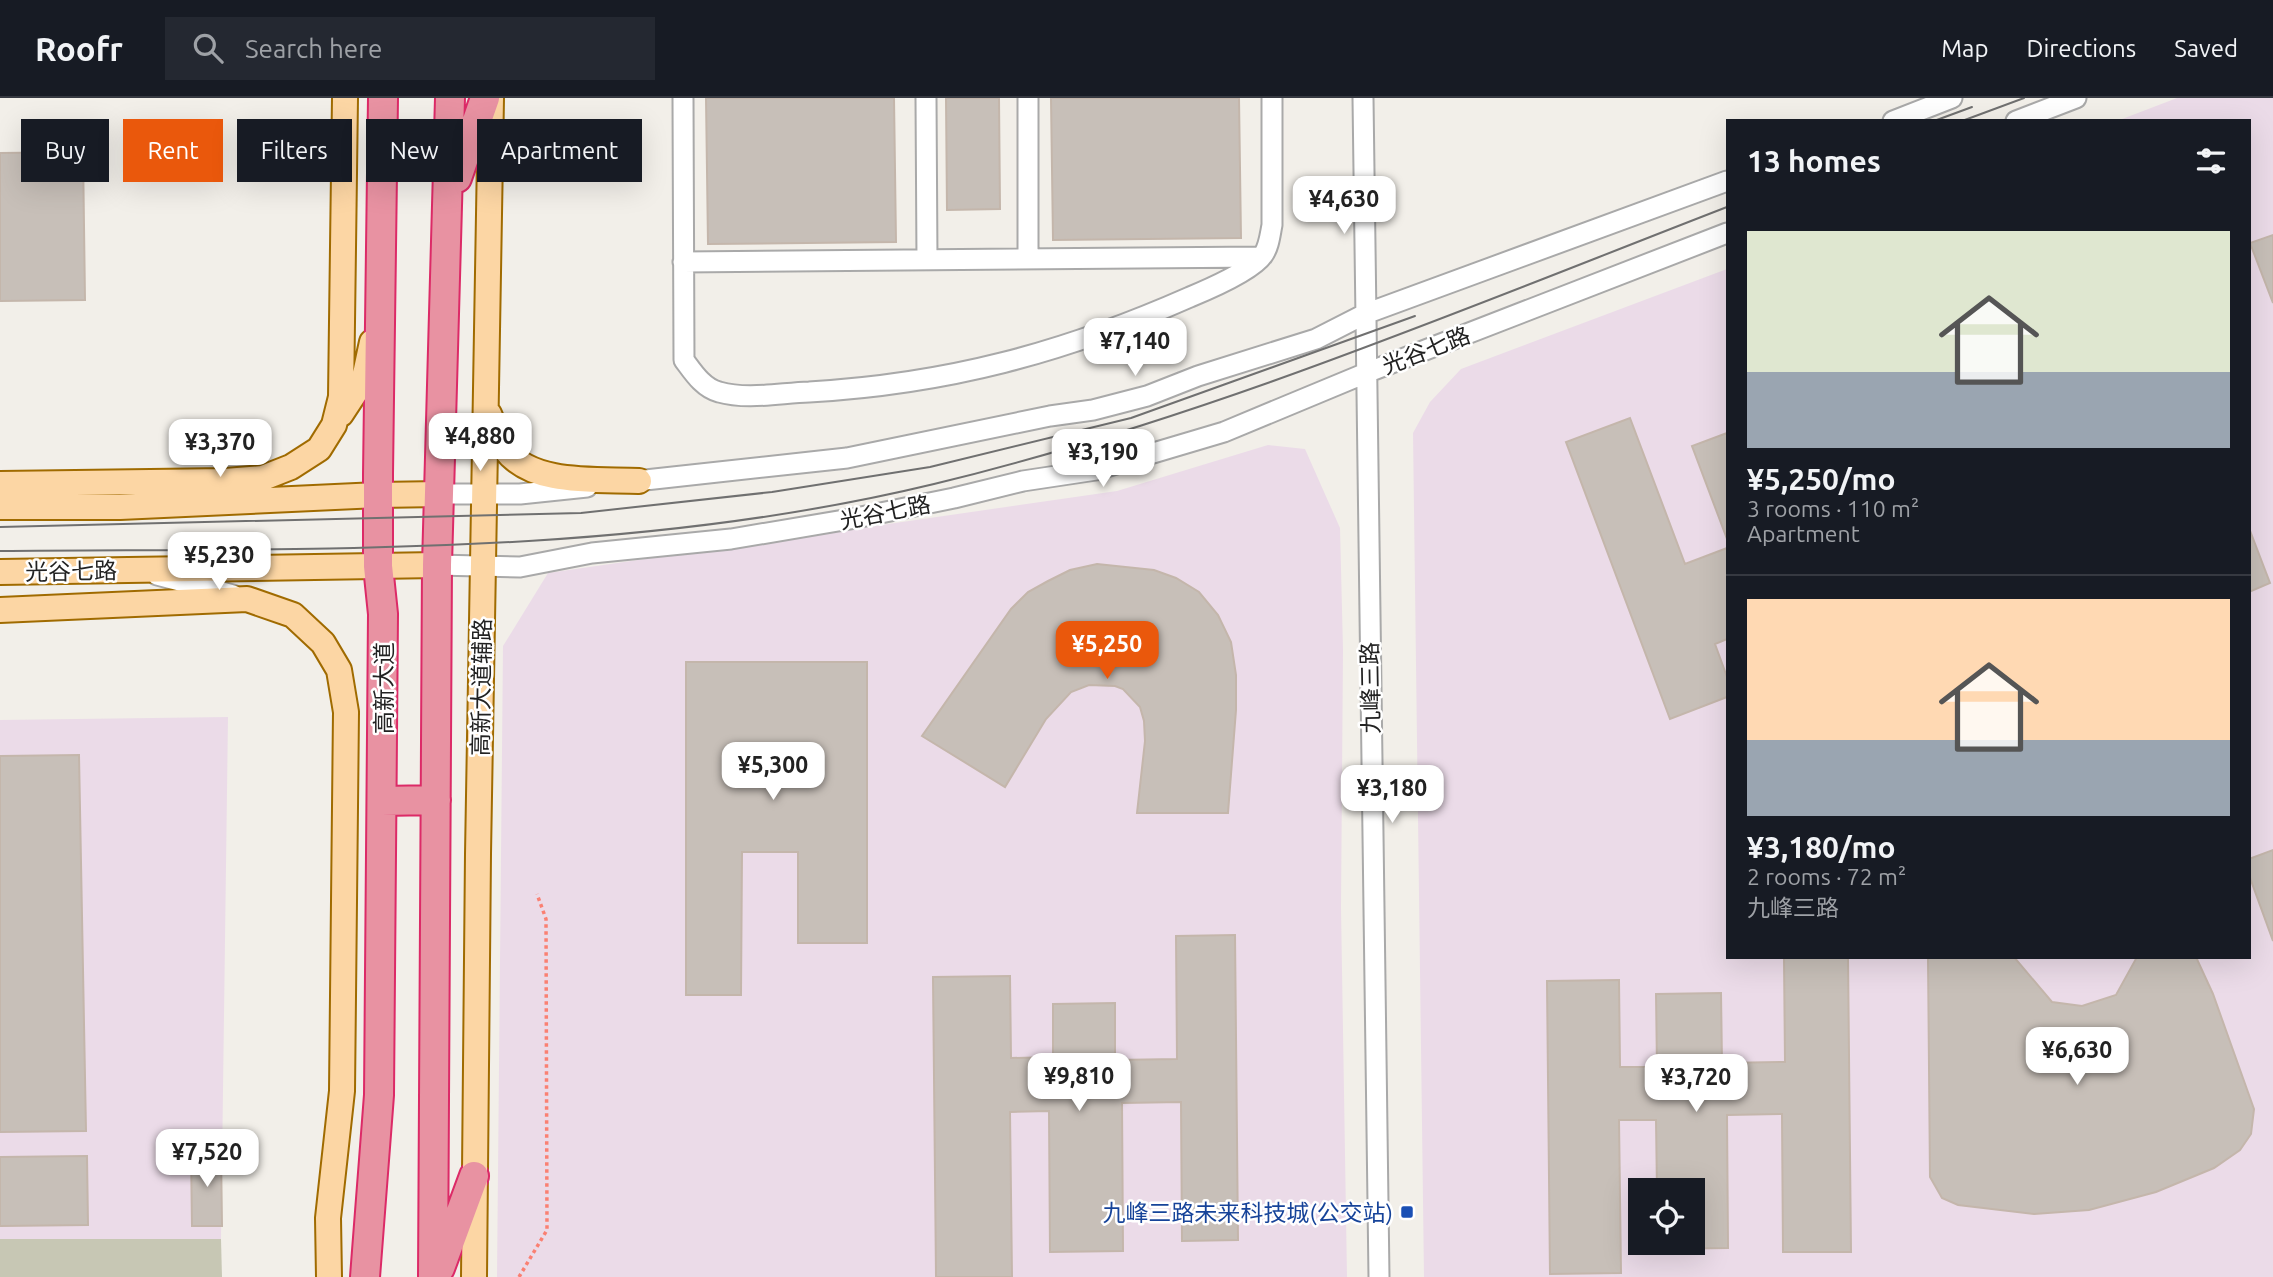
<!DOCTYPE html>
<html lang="en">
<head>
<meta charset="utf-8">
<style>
	:root { --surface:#171b24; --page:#242831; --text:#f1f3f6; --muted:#9ea1a6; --line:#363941; --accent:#ea580c }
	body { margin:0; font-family:Ubuntu,"Noto Sans SC",sans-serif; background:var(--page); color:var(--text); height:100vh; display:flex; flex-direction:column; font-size:26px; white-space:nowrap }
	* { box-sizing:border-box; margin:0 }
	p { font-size:23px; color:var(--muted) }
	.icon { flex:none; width:38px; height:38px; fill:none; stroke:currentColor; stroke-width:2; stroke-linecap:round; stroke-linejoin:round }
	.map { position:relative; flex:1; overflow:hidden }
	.panel { position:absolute; left:1726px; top:21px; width:525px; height:840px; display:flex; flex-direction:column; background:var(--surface); border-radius:0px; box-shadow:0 7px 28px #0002 }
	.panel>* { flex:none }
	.top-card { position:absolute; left:21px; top:21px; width:665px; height:63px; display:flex; gap:14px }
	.buttons { position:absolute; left:1628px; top:1080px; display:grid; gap:14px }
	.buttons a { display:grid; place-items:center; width:77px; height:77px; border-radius:0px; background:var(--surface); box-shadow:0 7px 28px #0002; font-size:35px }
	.price { position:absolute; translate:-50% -60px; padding:0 16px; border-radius:14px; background:#fff; color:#222; font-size:23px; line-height:46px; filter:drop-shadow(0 2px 4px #0008) }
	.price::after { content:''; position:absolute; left:50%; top:42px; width:21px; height:16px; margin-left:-10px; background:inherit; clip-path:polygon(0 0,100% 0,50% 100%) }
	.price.on { background:var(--accent); color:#fff }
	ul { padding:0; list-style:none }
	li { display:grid; align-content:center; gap:14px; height:371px; padding:0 21px }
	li+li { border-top:2px solid var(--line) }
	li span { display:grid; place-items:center; height:217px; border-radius:0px; color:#555 }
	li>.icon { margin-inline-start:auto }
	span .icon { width:126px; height:126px; fill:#fffc; stroke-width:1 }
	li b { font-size:30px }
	h2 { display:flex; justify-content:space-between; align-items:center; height:84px; padding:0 21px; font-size:30px }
	.pill { padding:0 24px; border-radius:0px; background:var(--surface); box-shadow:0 7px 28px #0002; font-size:24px; line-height:63px }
	.pill.on { background:var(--accent); color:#fff }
	header { display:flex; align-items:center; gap:42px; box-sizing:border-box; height:98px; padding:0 35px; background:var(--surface); border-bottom:2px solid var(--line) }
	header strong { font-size:33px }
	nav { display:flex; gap:38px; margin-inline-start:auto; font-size:24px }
	.search { width:490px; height:63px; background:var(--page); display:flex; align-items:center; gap:18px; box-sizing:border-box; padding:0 24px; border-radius:0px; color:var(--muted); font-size:26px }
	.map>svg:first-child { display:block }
</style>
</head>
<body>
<header>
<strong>Roofr</strong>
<div class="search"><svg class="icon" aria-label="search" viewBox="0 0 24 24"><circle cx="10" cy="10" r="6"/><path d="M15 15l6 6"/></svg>Search here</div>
<nav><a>Map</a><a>Directions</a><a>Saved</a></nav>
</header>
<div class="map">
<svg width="2273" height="1179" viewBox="0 0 2273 1179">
	<rect width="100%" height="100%" fill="#f2efe9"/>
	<!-- industrial -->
	<path fill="#ebdbe8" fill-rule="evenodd" d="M2177,0h96v1179h-849l-11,-844 17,-31 31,-33 266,-100v688h522v-836h-132zM1640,1092h52v52h-52z
		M1268,347l37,4 35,79 3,122 -2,258 6,369h-850l6,-631 45,-73 569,-82z
		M228,619l-7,522h-221v-519z"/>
	<!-- construction -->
	<path fill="#c7c7b4" d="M0,1141h221l1,38h-222z"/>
	<!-- building -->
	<path fill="#c7bfb8" stroke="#c4b6ab" stroke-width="2" d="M706,0h188l2,144 -188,2z
		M946,0h53l1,111 -53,1z
		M1051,0h188l2,140 -188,2z
		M83,54l2,148 -85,1v-148z
		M2273,137v68l-23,-60z
		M1630,320l55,146 42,-16v91l-12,5 12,33v20l-57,22 -104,-277z
		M1727,335v106l-35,-93z
		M2249,430l21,55 -21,9z
		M1097,466l57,6 22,8 23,14 19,23 13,27 5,33v35l-8,103h-91l8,-72 -1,-20 -4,-14 -17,-18 -8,-3 -26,-1 -18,7 -25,27 -41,68 -83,-51 89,-127 17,-17 20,-11 22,-11z
		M686,564h181v281h-69v-91h-56l-1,143h-55z
		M79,657l7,376 -86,1v-376z
		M2273,752v91l-24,-66v-16z
		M1235,837l3,305 -56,1 -1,-139 -59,1 1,148 -73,1 -1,-141 -39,1 2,165h-76l-3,-300 77,-1 1,82 42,-1v-53l62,-1v57l62,-1 -1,-123z
		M1784,859h64l3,295h-68l-1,-138 -55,1 1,133 -71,1v-7h35v-52h-35l-1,-70h-37l2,153 -71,1 -3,-293 72,-1 1,87h37l-1,-73 65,-1 1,70 63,-1z
		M1928,859h86l38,45 30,4 34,-11 21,-38h59l17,37 41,115 -3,25 -11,16 -26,18 -58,24 -67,18 -55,4 -76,-9 -16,-7 -12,-21z
		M221,1053l1,75h-30l-1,-74z
		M87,1058l1,69 -88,1v-69z"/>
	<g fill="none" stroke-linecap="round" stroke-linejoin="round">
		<defs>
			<path id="minor" d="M683,0l1,262c9,12 19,28 35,32 28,8 61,1 90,0 138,-8 254,-39 381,-95 17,-7 63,-27 73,-42 6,-8 7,-20 9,-30v-127
				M926,0l1,162
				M1363,0l16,1179
				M1893,23l59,-23
				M2016,23l60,-23
				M1028,161v-161
				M683,164l578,-5
				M627,384l220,-24 203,-42 43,-6 54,-14 51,-20 118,-37 49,-25 362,-133
				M440,396h80l67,-7
				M437,467l83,2 72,-14 139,-14 125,-21 98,-20 69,-17 73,-11 128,-38 142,-59 361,-140
				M157,477l76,20"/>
			<path id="major" d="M341,316l23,-35 8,-37
				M489,316c5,11 9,25 16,35 27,37 93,30 134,32
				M0,386l225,-3 38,-3 28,-11 28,-18 15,-24 7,-28 4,-299
				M0,409h120l258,-12 62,-1
				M0,474l437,-7
				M0,512l247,-11 46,16 30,28 16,27 7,42 -4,379 -14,127 1,59
				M474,1179l4,-423 13,-756"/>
			<path id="highway" d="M457,80l28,-80
				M382,703l54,-1
				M440,1170l34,-92
				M365,1179l14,-182 4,-481 -5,-48v-92l5,-376
				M433,1179l4,-712 13,-467"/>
		</defs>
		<!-- minor casing -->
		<use href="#minor" stroke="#a9a9a9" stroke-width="23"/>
		<!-- major casing -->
		<use href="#major" stroke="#a06b00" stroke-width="28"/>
		<!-- highway casing -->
		<use href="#highway" stroke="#dc2a67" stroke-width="32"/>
		<!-- path -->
		<path stroke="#fa8072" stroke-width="3.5" stroke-dasharray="3.5 3.5" stroke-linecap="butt" d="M519,1179l28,-47 -1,-311 -9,-25"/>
		<!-- minor -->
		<use href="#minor" stroke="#fff" stroke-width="19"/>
		<!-- major -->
		<use href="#major" stroke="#fcd6a4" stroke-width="24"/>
		<!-- highway -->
		<use href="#highway" stroke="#e892a2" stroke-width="28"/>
		<!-- tram -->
		<path stroke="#707070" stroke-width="2" d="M1934,23l38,-14
			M1962,23l62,-23
			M0,429l581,-14 191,-21 158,-25 201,-49 284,-102
			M0,453c312,-3 629,7 934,-67 273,-66 532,-176 793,-277"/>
	</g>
	<!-- markers -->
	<rect fill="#1a4fb4" stroke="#fff" stroke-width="2.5" x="1400" y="1107" width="14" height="14" rx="3.5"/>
	<g text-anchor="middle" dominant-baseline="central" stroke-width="5" stroke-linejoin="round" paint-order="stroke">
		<!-- street labels -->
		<g font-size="23" fill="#222" stroke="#fff">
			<text transform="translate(1426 252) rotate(-21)">光谷七路</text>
			<text transform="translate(885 414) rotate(-11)">光谷七路</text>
			<text transform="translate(71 473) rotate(-1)">光谷七路</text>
			<text transform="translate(481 589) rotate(-89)">高新大道辅路</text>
			<text transform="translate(383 590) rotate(-90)">高新大道</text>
			<text transform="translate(1370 590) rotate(-91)">九峰三路</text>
		</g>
		<!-- transit labels -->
		<g font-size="23" fill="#164399" stroke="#fff" text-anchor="end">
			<text x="1393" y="1114">九峰三路未来科技城(公交站)</text>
		</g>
	</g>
</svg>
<div class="buttons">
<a><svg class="icon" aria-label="locate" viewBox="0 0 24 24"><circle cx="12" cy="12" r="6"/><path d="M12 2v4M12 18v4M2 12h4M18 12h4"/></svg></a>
</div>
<b class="price" style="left:1344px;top:138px">¥4,630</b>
<b class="price" style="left:1135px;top:280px">¥7,140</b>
<b class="price" style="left:480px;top:375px">¥4,880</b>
<b class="price" style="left:220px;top:381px">¥3,370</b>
<b class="price" style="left:1103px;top:391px">¥3,190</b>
<b class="price" style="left:219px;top:494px">¥5,230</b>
<b class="price on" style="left:1107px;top:583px">¥5,250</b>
<b class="price" style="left:773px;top:704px">¥5,300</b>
<b class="price" style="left:1392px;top:727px">¥3,180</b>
<b class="price" style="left:2077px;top:989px">¥6,630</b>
<b class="price" style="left:1079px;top:1015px">¥9,810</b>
<b class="price" style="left:1696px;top:1016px">¥3,720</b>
<b class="price" style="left:207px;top:1091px">¥7,520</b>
<div class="top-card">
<a class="pill">Buy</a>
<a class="pill on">Rent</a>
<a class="pill">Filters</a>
<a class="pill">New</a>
<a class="pill">Apartment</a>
</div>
<section class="panel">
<h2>13 homes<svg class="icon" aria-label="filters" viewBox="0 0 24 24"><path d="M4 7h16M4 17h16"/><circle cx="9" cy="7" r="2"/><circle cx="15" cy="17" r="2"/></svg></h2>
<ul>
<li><span style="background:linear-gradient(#dfe7d0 65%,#9aa5b1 0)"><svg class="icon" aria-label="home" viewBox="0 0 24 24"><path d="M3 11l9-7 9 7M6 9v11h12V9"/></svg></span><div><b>¥5,250/mo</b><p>3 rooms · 110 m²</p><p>Apartment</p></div></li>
<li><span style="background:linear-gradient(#ffd9b3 65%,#9aa5b1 0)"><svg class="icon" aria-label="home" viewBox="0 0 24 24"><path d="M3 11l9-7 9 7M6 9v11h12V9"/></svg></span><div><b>¥3,180/mo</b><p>2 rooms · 72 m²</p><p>九峰三路</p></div></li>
</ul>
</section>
</div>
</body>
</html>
